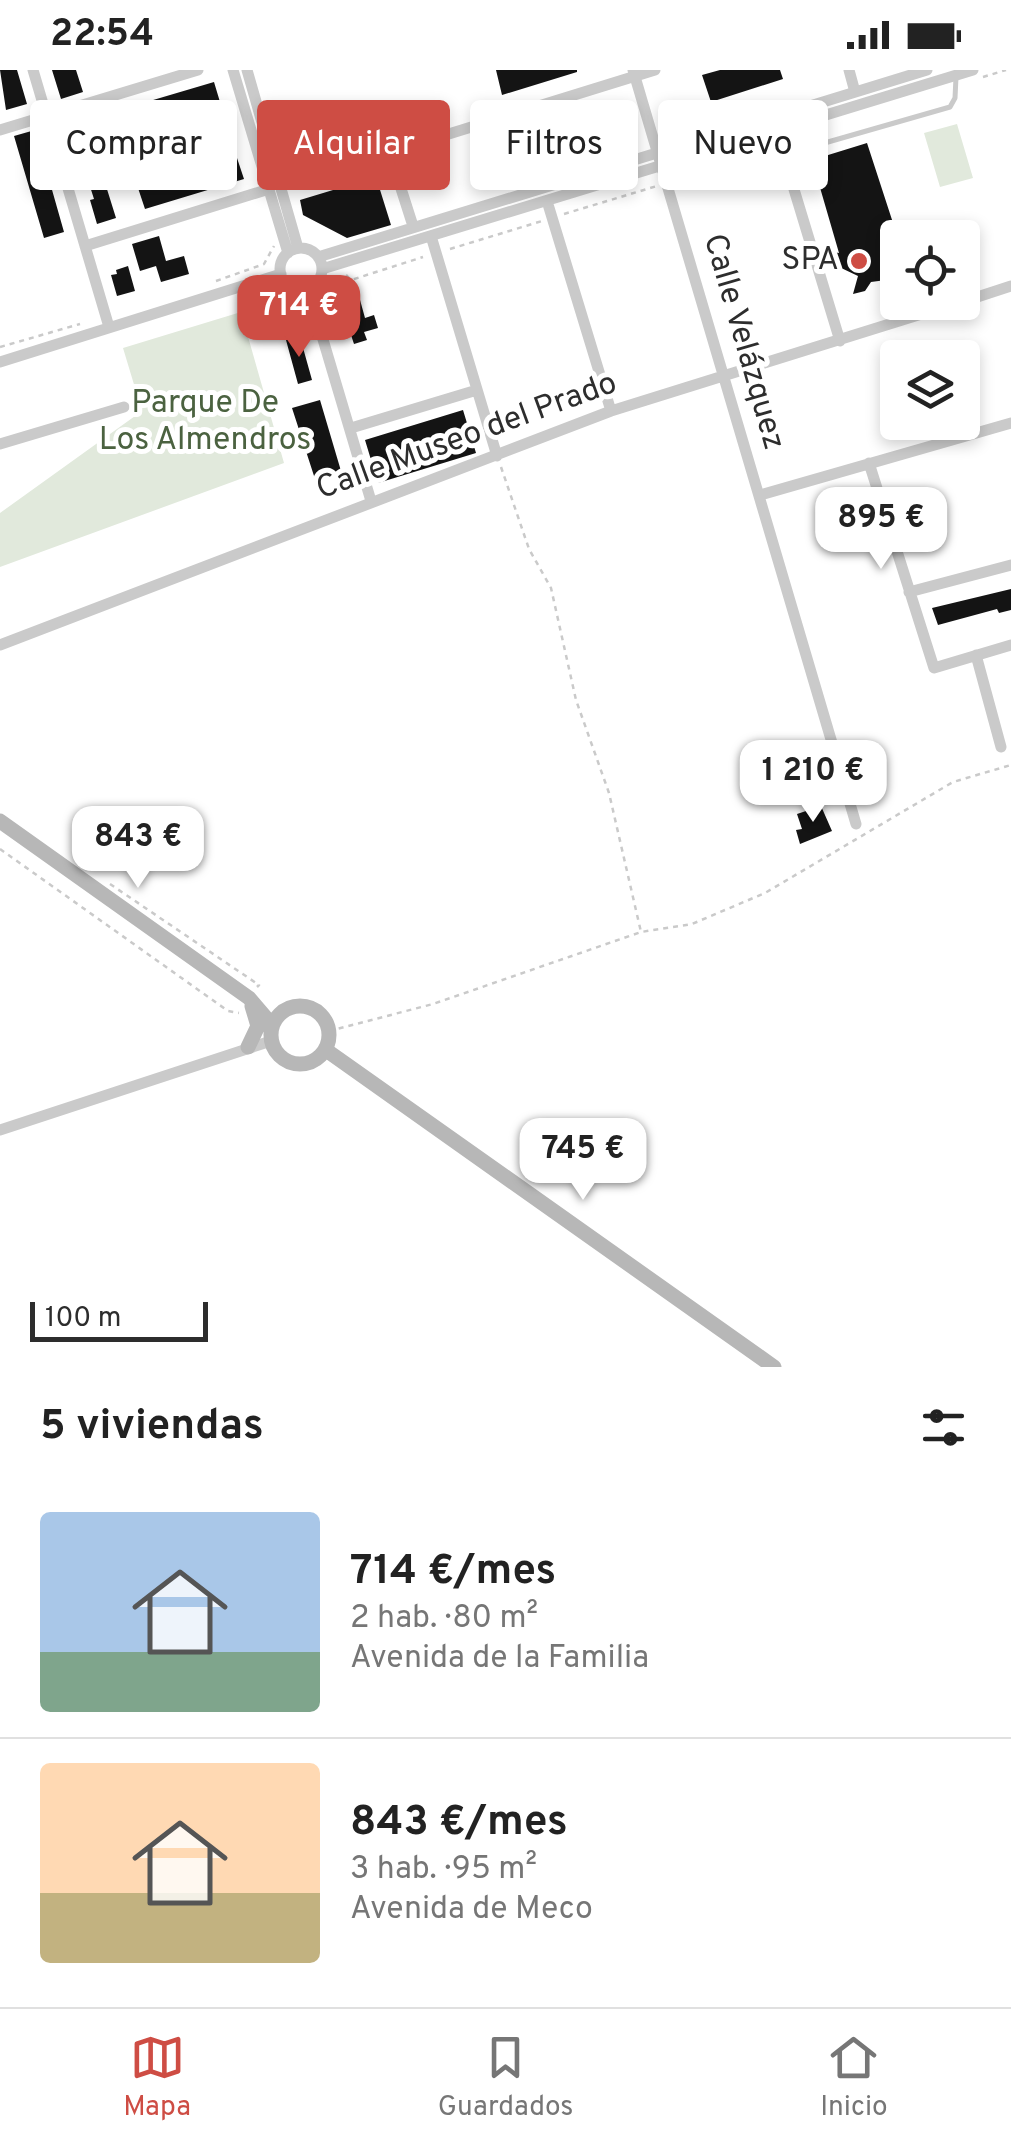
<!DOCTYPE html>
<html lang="es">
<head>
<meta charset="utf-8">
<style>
	:root { --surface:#fff; --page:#f2f2f2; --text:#222; --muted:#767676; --line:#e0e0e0; --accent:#ce4d44 }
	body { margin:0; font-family:Overpass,sans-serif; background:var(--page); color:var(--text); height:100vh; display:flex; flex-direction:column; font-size:38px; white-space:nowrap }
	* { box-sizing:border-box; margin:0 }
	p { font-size:32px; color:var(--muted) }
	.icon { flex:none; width:55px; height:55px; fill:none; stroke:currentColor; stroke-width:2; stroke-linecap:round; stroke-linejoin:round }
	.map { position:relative; height:1297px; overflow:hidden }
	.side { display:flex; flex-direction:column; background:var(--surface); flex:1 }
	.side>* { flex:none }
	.hud { position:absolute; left:30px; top:30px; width:952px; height:90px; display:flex; gap:20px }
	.controls { position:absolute; left:880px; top:150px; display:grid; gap:20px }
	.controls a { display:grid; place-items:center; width:100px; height:100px; border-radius:10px; background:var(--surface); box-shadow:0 5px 15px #0003; font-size:50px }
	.scale { position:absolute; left:30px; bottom:25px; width:178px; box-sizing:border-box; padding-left:10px; border:5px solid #2d2d2d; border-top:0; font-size:28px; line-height:35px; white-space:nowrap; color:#2d2d2d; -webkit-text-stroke:8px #fff; paint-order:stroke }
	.price { position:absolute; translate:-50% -85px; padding:0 22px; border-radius:20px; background:#fff; color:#222; font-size:32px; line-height:65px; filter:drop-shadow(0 2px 5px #0008) }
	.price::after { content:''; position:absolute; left:50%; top:60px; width:30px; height:22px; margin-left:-15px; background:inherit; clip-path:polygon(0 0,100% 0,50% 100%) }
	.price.active { background:var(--accent); color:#fff }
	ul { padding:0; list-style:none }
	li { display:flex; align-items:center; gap:30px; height:250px; padding:0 40px }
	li+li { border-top:2px solid var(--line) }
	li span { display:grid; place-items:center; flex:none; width:280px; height:200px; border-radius:10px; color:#555 }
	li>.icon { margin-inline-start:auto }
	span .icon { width:120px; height:120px; fill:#fffc; stroke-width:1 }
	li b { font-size:42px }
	h2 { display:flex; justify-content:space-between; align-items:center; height:120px; padding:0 40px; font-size:42px }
	.pill { padding:0 35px; border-radius:10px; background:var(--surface); box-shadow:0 5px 15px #0003; font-size:35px; line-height:90px }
	.pill.active { background:var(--accent); color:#fff }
	.status { display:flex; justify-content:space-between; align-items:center; height:70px; padding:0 50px; background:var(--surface); direction:ltr }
	.status svg { height:28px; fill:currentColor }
	.menu { display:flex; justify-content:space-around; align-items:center; height:140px; border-top:2px solid var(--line); background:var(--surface); font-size:28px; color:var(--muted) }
	.menu a { display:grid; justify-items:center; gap:5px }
	.menu .active { color:var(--accent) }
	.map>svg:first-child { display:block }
</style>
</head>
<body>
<div class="status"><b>22:54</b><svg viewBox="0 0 49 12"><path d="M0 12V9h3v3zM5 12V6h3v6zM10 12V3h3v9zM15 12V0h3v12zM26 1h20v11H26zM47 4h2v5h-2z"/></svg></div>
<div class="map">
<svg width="1011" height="1297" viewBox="0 0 1011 1297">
	<rect width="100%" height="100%" fill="#fff"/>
	<!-- green -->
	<path fill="#e1e9dc" d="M957,54l16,54 -33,9 -16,-54z
		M241,242l43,151 -284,104v-54l142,-102 -19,-63z"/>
	<!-- building -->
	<path fill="#141414" d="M0,0h17l10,34 -21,6z
		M52,0h24l7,22 -22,7z
		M496,0h81v2l-75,23z
		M720,0h60l3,9 -72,23 -9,-27z
		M214,12l6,20 -99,30 -5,-21z
		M85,51l5,18 27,-9 2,9 -24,8 7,22 7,-2 4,17 -7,2 10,32 -19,6 -7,-24 4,-1 -8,-25 -5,1 -14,-48z
		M35,60l29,102 -20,6 -30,-102z
		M867,73l27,83 -14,4 7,21 -6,14 6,5 -1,10 -15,2 -6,9 -12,3 5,-18 -21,-10 -4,-14 6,1 -27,-93z
		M237,88l7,21 -99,30 -7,-21z
		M376,107l15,48 -44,13 -44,-23 -3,-15z
		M159,166l7,25 18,-5 5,18 -28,8 -5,-16 -16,5 -8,-27z
		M128,196l7,25 -18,5 -6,-21 6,-1 -1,-4z
		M357,219l8,29 9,-3 4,13 -14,4 3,8 -13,4 -3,-9 -9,3 -3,-14 8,-3 -9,-26z
		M300,267l12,43 -14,4 -12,-44z
		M320,330l21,71 -26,8 -23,-71z
		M463,340l13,43 -98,30 -13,-43z
		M1011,519v21l-12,3 -2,-4 -59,16 -6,-17z
		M821,736l11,25 -32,13 -4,-14 6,-1 -5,-15z"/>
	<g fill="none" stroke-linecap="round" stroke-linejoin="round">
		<!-- path -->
		<path stroke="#cacaca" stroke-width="2.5" stroke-dasharray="5 5" stroke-linecap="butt" d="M983,7l23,-7
			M679,109l93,-28
			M564,144l93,-28
			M450,179l92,-28
			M346,205l5,5 72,-23
			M216,211l48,-17 10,-18
			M0,277l80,-23
			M501,397l28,82 22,39 25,112 33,93 32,139
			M0,779l228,162 11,2
			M110,814l149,101 -2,2
			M329,961l104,-27 208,-72 51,-8 73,-31 188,-111 58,-17"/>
		<!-- lane -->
		<path stroke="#cacaca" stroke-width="5" d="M793,58l12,12 16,4 129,-37 5,-9 1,-21"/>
		<!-- street -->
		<path stroke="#cacaca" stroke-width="11" d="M33,0l76,257
			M233,0l55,183
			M247,0l51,178
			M633,0l223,754
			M849,0l6,22
			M0,60l198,-60
			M776,60l64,211
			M389,81l24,75
			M281,116l374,-116
			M547,131l64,210
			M431,166l66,220
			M85,176l184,-57
			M280 199a21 21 0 1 1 42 0a21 21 0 1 1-42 0Z
			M318,187l609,-187
			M322,199l651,-199
			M308,219l63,212
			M962,232l49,-16
			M0,292l281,-88
			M351,358l126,-38
			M0,374l124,-37
			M869,393l65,205 77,-23
			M760,425l251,-72
			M909,522l102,-27
			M0,575l611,-234 349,-109
			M976,585l25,92
			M0,1060l271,-89"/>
		<!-- secondary -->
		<path stroke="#b7b7b7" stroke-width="15" d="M0,751l249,177 23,27
			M271 965a29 29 0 1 1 58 0a29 29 0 1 1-58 0Z
			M248,977l10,-21 -6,-20
			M326,980l448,317"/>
	</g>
	<!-- markers -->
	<circle fill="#ce4d44" stroke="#fff" stroke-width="4" cx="859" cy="191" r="10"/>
	<g text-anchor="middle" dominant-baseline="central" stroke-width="10" stroke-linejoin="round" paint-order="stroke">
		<!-- poi labels -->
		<g font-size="32" fill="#2d2d2d" stroke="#fff" text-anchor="end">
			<text x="839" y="191">SPA</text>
		</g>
		<!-- street labels -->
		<g font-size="32" fill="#2d2d2d" stroke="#fff">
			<text transform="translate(743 272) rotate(74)">Calle Velázquez</text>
			<text transform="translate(467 367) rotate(-20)">Calle Museo del Prado</text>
		</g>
		<!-- park labels -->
		<g font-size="32" fill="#4b6240" stroke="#fff">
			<text x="205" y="334">Parque De<tspan x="205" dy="37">Los Almendros</tspan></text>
		</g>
	</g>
</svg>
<div class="controls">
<a><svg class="icon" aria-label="locate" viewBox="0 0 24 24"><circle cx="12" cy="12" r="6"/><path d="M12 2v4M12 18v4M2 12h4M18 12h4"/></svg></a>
<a><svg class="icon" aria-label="layers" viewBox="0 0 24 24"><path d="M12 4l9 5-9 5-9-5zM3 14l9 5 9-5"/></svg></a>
</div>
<div class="scale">100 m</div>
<b class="price active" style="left:299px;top:290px">714 €</b>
<b class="price" style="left:881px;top:502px">895 €</b>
<b class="price" style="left:813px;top:755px">1 210 €</b>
<b class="price" style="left:138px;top:821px">843 €</b>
<b class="price" style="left:583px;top:1133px">745 €</b>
<div class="hud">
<a class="pill">Comprar</a>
<a class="pill active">Alquilar</a>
<a class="pill">Filtros</a>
<a class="pill">Nuevo</a>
</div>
</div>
<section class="side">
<h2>5 viviendas<svg class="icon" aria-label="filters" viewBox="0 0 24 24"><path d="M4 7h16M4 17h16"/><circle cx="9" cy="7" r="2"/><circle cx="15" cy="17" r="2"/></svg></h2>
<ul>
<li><span style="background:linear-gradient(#a9c7e8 70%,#7fa58c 0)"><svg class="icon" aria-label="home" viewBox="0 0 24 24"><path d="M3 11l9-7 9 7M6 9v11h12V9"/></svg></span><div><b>714 €/mes</b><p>2 hab. · 80 m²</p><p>Avenida de la Familia</p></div></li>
<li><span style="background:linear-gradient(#ffd9b3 65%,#c2b280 0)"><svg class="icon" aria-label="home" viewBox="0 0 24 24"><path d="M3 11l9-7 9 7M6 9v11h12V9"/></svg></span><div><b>843 €/mes</b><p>3 hab. · 95 m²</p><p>Avenida de Meco</p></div></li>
</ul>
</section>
<nav class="menu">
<a class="active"><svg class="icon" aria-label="map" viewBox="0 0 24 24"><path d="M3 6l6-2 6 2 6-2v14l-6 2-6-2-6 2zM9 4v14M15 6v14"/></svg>Mapa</a>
<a><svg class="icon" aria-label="saved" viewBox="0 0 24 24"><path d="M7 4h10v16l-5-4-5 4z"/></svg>Guardados</a>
<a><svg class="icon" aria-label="home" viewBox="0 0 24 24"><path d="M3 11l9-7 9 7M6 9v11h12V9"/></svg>Inicio</a>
</nav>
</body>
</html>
